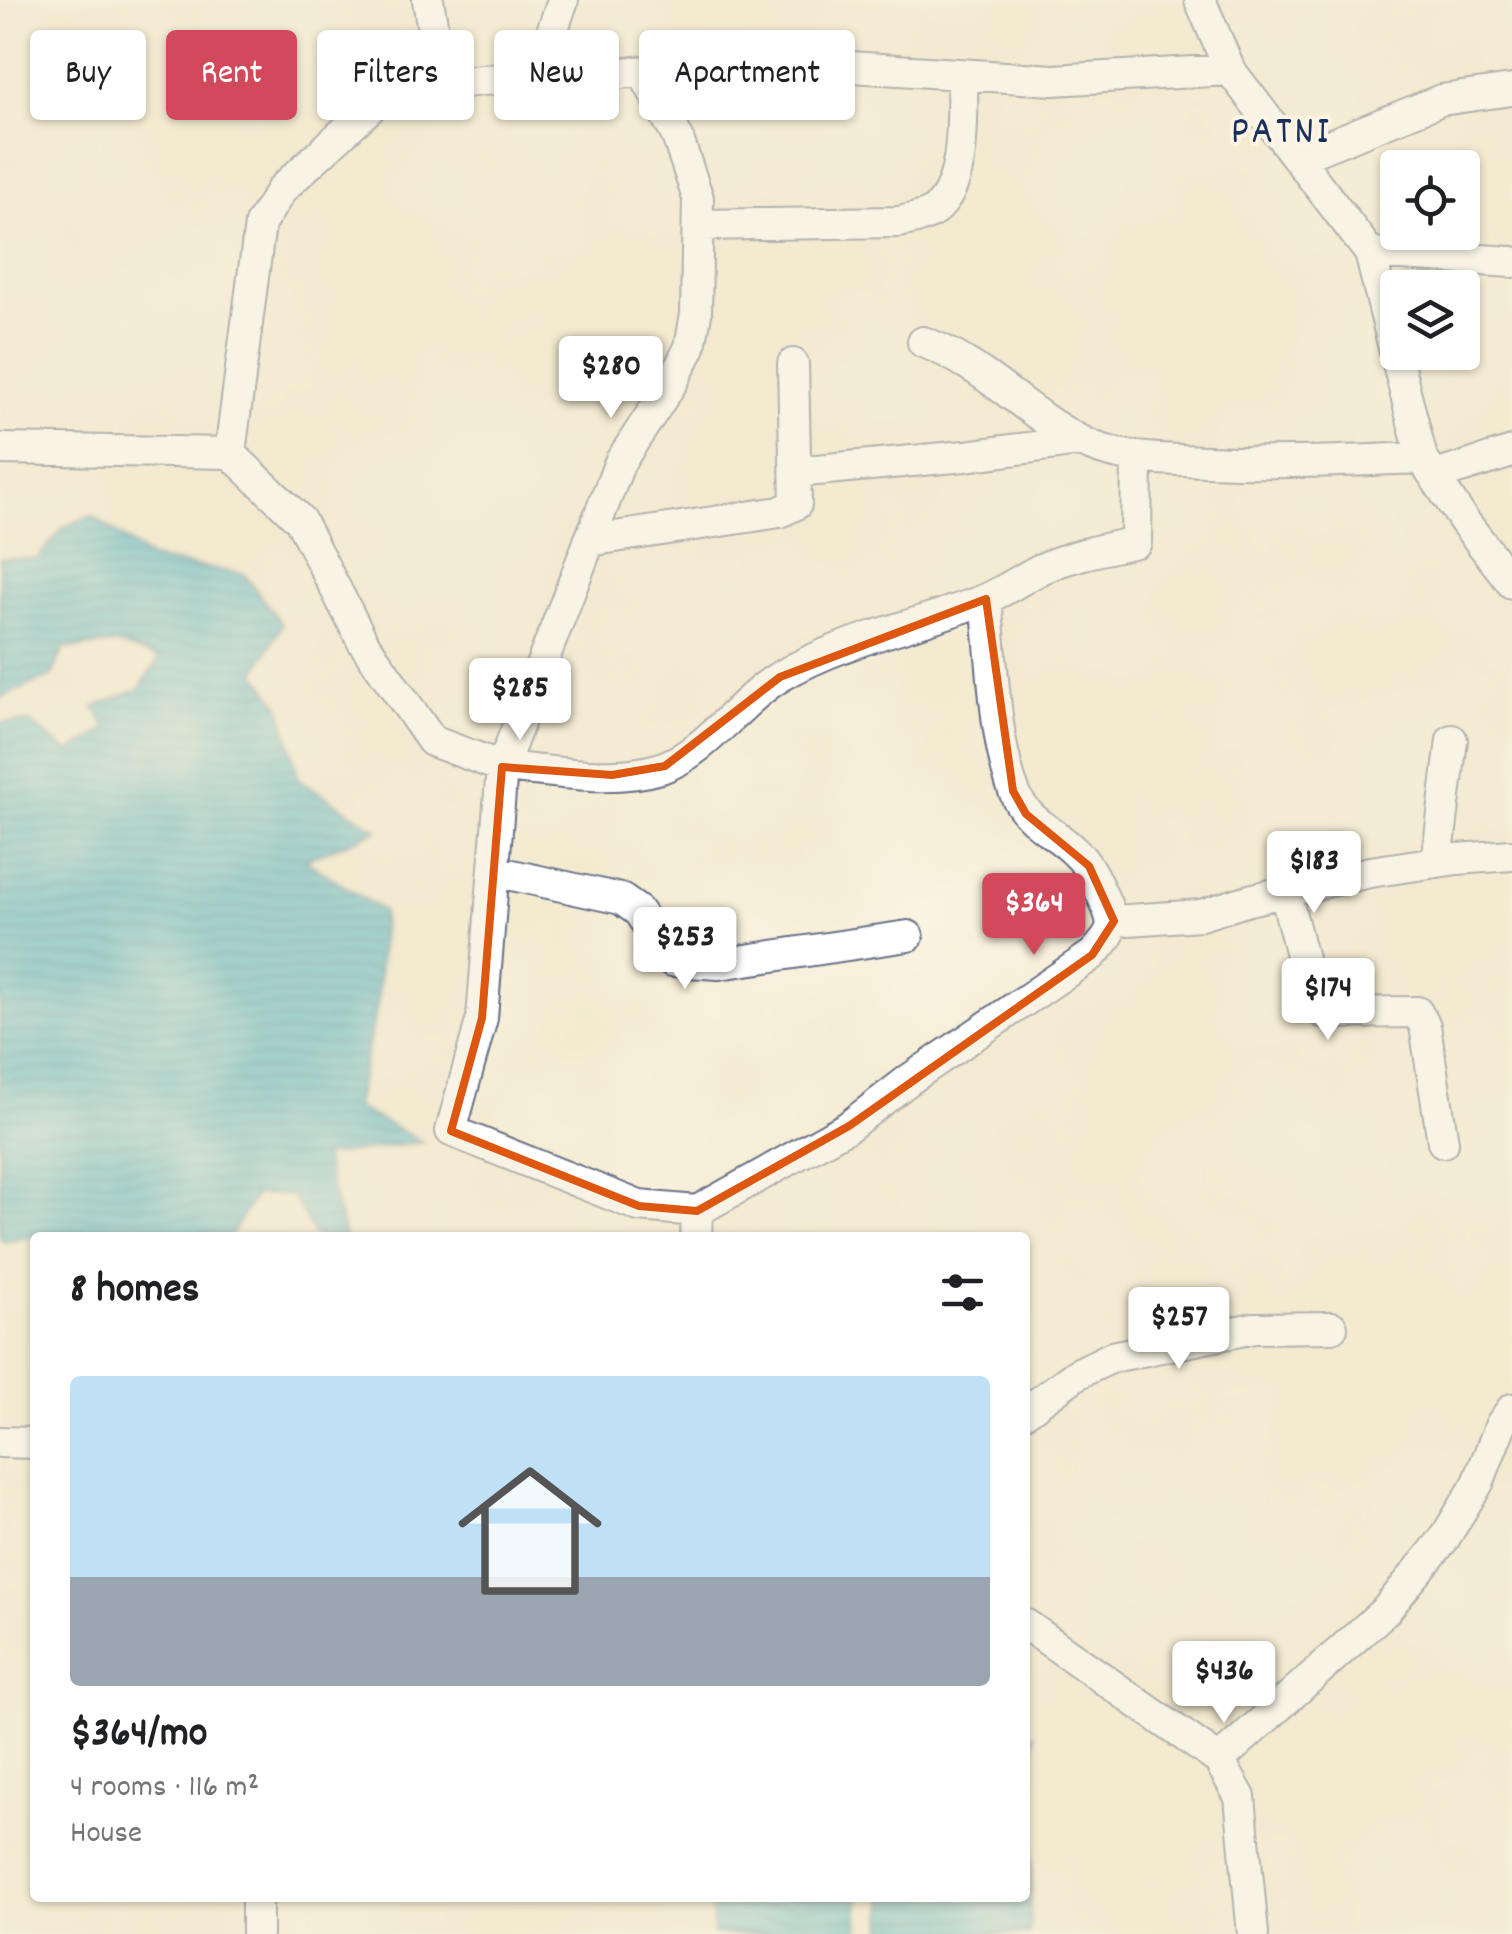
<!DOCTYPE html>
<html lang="en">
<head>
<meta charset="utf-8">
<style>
	:root { --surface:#fff; --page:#f6f6f6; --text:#202124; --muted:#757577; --line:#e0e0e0; --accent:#d1495b }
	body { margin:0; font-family:Dekko,sans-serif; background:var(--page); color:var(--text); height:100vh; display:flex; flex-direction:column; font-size:38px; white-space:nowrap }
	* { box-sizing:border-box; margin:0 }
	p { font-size:32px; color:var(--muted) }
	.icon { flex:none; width:55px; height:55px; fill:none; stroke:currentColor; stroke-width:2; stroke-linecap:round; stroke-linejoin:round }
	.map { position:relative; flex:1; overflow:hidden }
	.drawer { position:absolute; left:30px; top:1232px; width:1000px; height:670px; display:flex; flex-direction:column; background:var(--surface); border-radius:10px; box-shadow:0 2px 8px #0004 }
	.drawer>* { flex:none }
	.banner { position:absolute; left:30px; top:30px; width:1000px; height:90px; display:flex; gap:20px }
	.fabs { position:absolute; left:1380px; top:150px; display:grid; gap:20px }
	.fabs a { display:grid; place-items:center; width:100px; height:100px; border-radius:10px; background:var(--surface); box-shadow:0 2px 8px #0004; font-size:50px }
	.price { position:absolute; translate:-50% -85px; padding:0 22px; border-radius:10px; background:#fff; color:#222; font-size:32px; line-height:65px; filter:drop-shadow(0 2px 5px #0008) }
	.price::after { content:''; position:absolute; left:50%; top:60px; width:30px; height:22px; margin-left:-15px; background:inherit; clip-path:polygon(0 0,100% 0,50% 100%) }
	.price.active { background:var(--accent); color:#fff }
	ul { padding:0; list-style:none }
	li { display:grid; align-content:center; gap:20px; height:530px; padding:0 40px }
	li+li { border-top:2px solid var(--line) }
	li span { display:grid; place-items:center; height:310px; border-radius:10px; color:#555 }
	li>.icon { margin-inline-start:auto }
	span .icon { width:180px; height:180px; fill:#fffc; stroke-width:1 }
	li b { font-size:42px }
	h2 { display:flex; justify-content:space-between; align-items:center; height:120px; padding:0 40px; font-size:42px }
	.tag { padding:0 35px; border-radius:10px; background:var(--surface); box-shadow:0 2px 8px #0004; font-size:35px; line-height:90px }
	.tag.active { background:var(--accent); color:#fff }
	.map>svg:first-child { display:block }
</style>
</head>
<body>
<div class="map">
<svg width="1512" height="1934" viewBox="0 0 1512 1934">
	<defs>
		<pattern id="water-rules" width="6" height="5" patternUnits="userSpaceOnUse" patternTransform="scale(2.5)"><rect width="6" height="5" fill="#48b2c6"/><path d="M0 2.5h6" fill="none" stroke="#3b91a4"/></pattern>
	</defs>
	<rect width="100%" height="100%" fill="#fcf5e5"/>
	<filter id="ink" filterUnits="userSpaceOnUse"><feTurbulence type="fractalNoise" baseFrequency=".01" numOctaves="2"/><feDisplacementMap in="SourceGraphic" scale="20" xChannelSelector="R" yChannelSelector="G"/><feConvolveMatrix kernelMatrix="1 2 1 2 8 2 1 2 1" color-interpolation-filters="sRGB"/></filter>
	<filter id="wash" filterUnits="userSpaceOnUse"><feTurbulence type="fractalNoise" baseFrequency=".0048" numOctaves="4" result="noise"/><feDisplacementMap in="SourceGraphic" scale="40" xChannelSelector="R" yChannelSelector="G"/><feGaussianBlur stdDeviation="2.25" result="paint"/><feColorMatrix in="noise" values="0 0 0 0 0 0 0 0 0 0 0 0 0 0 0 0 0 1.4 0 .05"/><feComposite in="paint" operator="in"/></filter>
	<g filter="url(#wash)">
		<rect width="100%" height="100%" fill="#f3eacf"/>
		<!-- water -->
		<path fill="url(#water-rules)" stroke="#327092" stroke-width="2.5" d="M92,515l59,44 93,15 38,50 -26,49 25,34 18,72 79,51 -73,30 78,51 -5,90 -23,106 68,35 -100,14 22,81h-30l-23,-41 -36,-2 -26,43 -186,-2 -40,7 -4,-4v-515l29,-1 40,30 38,-23 -13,-22 45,-18 21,-31 -44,-14 -52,5 -12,27 -52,22v-140l37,1 27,-32z
			M1025,1734h9l-4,200h-146l-1,-36h142z
			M711,1898h148v36h-146z"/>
	</g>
	<g filter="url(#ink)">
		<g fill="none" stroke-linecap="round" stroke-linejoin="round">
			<defs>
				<path id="street" d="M428,0l14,84
					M1200,0l30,70 140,183 52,205 42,63 48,62
					M643,72l34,64 21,62 -2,116 -6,33 -17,34 -53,81 -118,305c51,4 110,16 159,1 45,-15 79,-68 120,-92 61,-36 135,-50 200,-75 21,-8 40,-22 60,-32 30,-14 64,-20 95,-27l1,-84
					M536,78l27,-78
					M1297,158l144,-58 71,-10
					M700,225l198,-3c10,-2 22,-4 31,-8 39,-21 33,-101 33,-139
					M1370,253l142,9
					M923,342c59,21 101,70 156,98 40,21 84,19 128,21 72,3 143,0 215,-3
					M0,449l230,4 70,67 63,122 69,99 70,26 -20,251 -31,113 188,75 58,5 -1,27
					M230,453l30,-229 22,-35 105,-97 95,-12 208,-11 23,-11 340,22 177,-10
					M796,472l169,-16 115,-15
					M1435,476l77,-24
					M589,541l191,-29 16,-8 -3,-140
					M1437,862l15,-122
					M494,871l127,28 17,12 34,50 47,3 189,-28
					M1285,892l29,114 10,7 93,-1 8,14 18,116
					M1114,921l87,-6 48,-15 121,-28 87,-13 55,-4
					M697,1211l152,-85 61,-47 182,-124c24,-25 24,-29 10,-60 -8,-17 -14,-32 -29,-45 -21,-20 -48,-29 -59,-59 -20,-50 -22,-137 -28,-192
					M1025,1412l52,-38 35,-17 142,-29 78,-1
					M0,1442l35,1
					M1025,1624l194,136 21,37 13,137
					M1219,1760l167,-150 58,-71 34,-56 23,-59 11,-15
					M257,1934v-36"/>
			</defs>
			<!-- street casing -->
			<use href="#street" stroke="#677086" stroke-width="34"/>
			<!-- street -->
			<use href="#street" stroke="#fff" stroke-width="30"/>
		</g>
	</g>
	<!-- marked area -->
	<path d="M0 0H1512V1934H0ZM986,599l27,192 13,23 63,52 25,55 -22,34 -243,171 -152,85 -58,-5 -188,-75 31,-113 20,-251 110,8 53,-9 115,-89z" fill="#f3eacf" fill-opacity=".55" fill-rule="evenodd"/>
	<path fill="none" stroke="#de5710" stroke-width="8" stroke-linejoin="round" d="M986,599l27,192 13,23 63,52 25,55 -22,34 -243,171 -152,85 -58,-5 -188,-75 31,-113 20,-251 110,8 53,-9 115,-89z"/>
	<g text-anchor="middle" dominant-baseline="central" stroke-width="8" stroke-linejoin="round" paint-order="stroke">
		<!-- quarter labels -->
		<g font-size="40" letter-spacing="2.5" fill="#1b2f5e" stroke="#fcf5e5">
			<text x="1281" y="134">PATNI</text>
		</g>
	</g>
</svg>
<div class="fabs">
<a><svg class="icon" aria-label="locate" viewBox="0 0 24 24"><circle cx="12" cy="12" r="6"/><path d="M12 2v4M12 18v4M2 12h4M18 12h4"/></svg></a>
<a><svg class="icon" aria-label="layers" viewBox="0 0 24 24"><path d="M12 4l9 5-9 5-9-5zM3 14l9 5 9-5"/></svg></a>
</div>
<b class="price" style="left:611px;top:421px">$280</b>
<b class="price" style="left:520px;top:743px">$285</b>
<b class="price" style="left:1314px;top:916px">$183</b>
<b class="price active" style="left:1034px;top:958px">$364</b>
<b class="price" style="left:685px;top:992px">$253</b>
<b class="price" style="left:1328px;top:1043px">$174</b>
<b class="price" style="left:1179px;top:1372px">$257</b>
<b class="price" style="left:1224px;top:1726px">$436</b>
<div class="banner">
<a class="tag">Buy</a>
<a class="tag active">Rent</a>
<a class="tag">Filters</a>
<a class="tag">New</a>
<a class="tag">Apartment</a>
</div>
<section class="drawer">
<h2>8 homes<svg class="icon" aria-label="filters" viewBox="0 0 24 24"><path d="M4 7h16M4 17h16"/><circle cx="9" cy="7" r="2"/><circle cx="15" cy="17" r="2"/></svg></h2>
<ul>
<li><span style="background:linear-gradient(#bfe0f5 65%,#9aa5b1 0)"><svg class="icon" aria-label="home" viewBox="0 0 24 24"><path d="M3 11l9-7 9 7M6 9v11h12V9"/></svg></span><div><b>$364/mo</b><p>4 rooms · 116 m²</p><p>House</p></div></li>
</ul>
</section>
</div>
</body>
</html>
